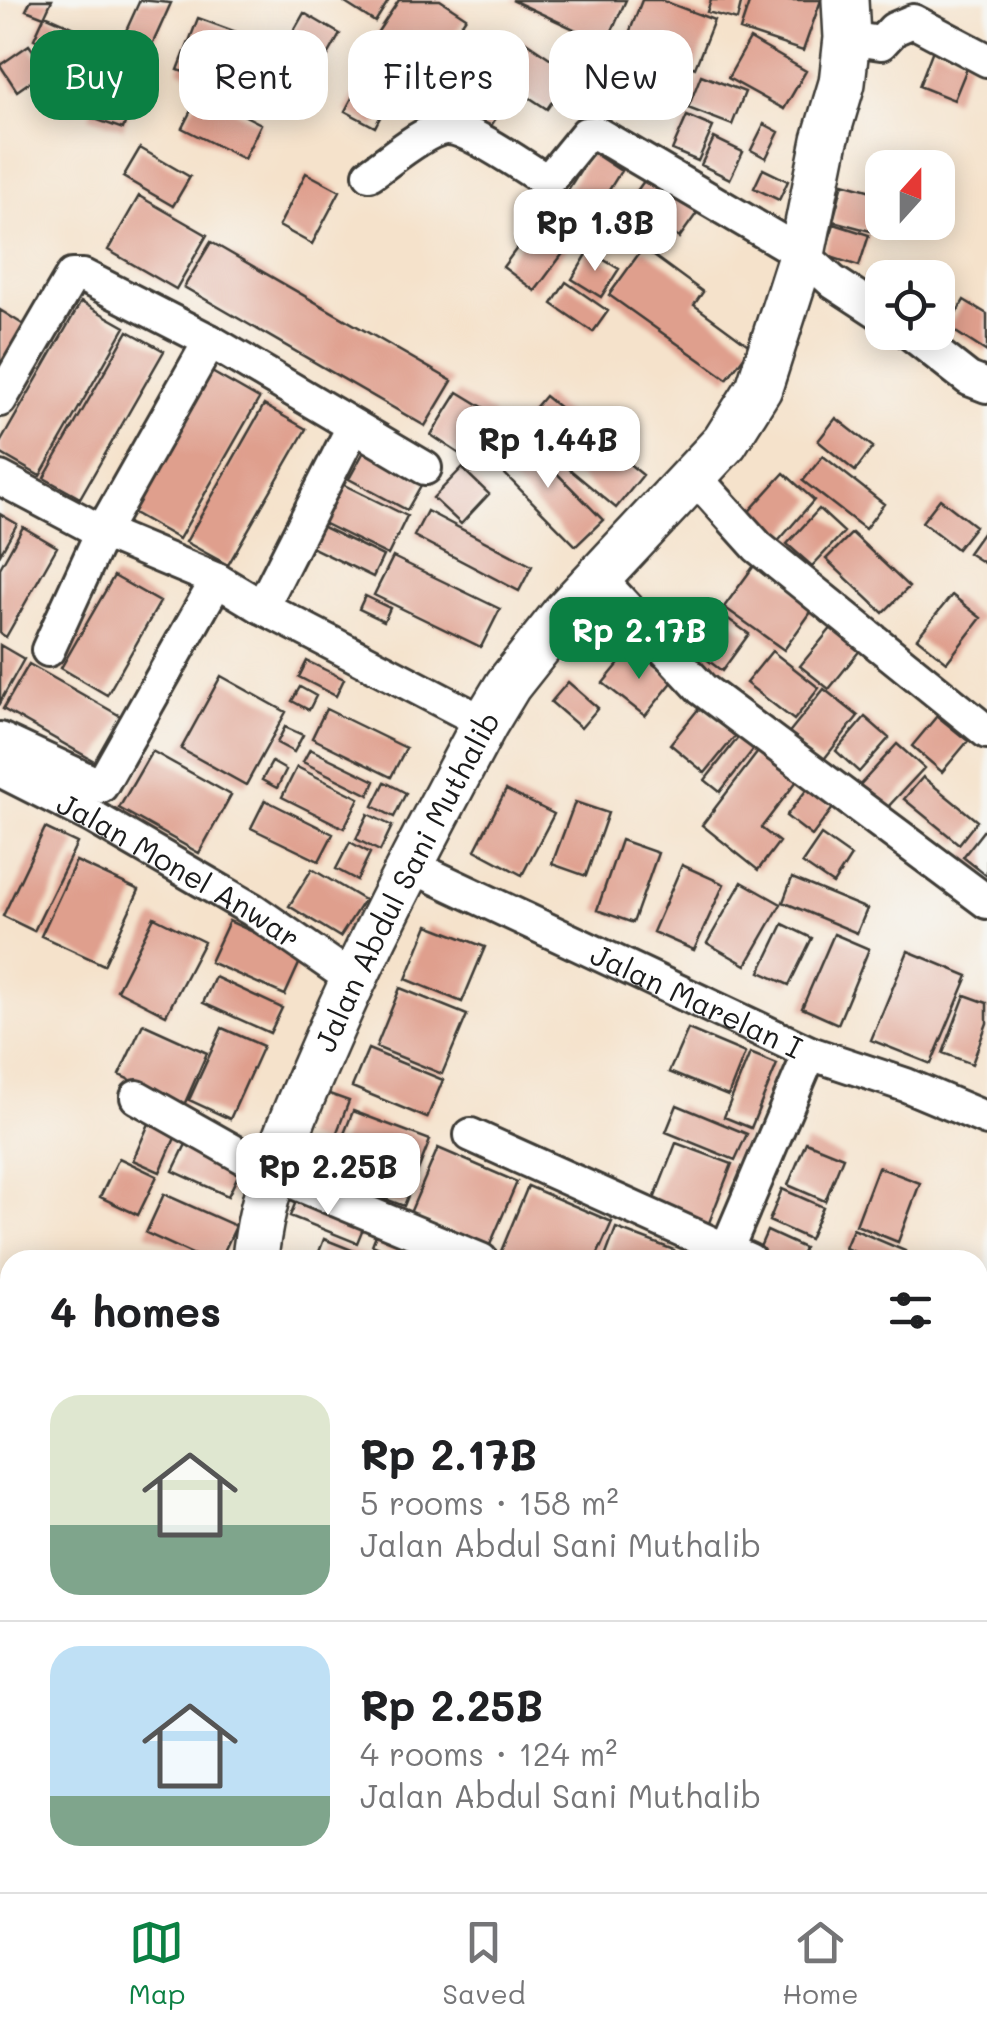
<!DOCTYPE html>
<html lang="en">
<head>
<meta charset="utf-8">
<style>
	:root { --surface:#fff; --page:#f6f6f6; --text:#202124; --muted:#757577; --line:#e0e0e0; --accent:#0b8043 }
	body { margin:0; font-family:Mali,sans-serif; background:var(--page); color:var(--text); height:100vh; display:flex; flex-direction:column; font-size:38px; white-space:nowrap }
	* { box-sizing:border-box; margin:0 }
	p { font-size:32px; color:var(--muted) }
	.icon { flex:none; width:55px; height:55px; fill:none; stroke:currentColor; stroke-width:2; stroke-linecap:round; stroke-linejoin:round }
	.map { position:relative; flex:1; overflow:hidden }
	.sheet { position:absolute; left:0px; top:1250px; width:988px; height:642px; display:flex; flex-direction:column; background:var(--surface); border-radius:30px 30px 0 0; box-shadow:0 5px 25px #0003 }
	.sheet>* { flex:none }
	.top-card { position:absolute; left:30px; top:30px; width:928px; height:90px; display:flex; gap:20px }
	.needle { width:65px; rotate:21deg }
	.fabs { position:absolute; left:865px; top:150px; display:grid; gap:20px }
	.fabs a { display:grid; place-items:center; width:90px; height:90px; border-radius:20px; background:var(--surface); box-shadow:0 5px 25px #0003; font-size:50px }
	.price { position:absolute; translate:-50% -85px; padding:0 22px; border-radius:20px; background:#fff; color:#222; font-size:32px; line-height:65px; filter:drop-shadow(0 2px 5px #0008) }
	.price::after { content:''; position:absolute; left:50%; top:60px; width:30px; height:22px; margin-left:-15px; background:inherit; clip-path:polygon(0 0,100% 0,50% 100%) }
	.price.selected { background:var(--accent); color:#fff }
	ul { padding:0; list-style:none }
	li { display:flex; align-items:center; gap:30px; height:250px; padding:0 50px }
	li+li { border-top:2px solid var(--line) }
	li span { display:grid; place-items:center; flex:none; width:280px; height:200px; border-radius:30px; color:#555 }
	li>.icon { margin-inline-start:auto }
	span .icon { width:120px; height:120px; fill:#fffc; stroke-width:1 }
	li b { font-size:42px }
	h2 { display:flex; justify-content:space-between; align-items:center; height:120px; padding:0 50px; font-size:42px }
	.pill { padding:0 35px; border-radius:30px; background:var(--surface); box-shadow:0 5px 25px #0003; font-size:35px; line-height:90px }
	.pill.selected { background:var(--accent); color:#fff }
	.tab-bar { display:flex; justify-content:space-around; align-items:center; height:140px; border-top:2px solid var(--line); background:var(--surface); font-size:28px; color:var(--muted) }
	.tab-bar a { display:grid; justify-items:center; gap:5px }
	.tab-bar .selected { color:var(--accent) }
	.map>svg:first-child { display:block }
</style>
</head>
<body>
<div class="map">
<svg width="987" height="1892" viewBox="0 0 987 1892">
	<rect width="100%" height="100%" fill="#f6f6f2"/>
	<filter id="ink" filterUnits="userSpaceOnUse"><feTurbulence type="fractalNoise" baseFrequency=".01" numOctaves="2"/><feDisplacementMap in="SourceGraphic" scale="20" xChannelSelector="R" yChannelSelector="G"/><feConvolveMatrix kernelMatrix="1 2 1 2 8 2 1 2 1" color-interpolation-filters="sRGB"/></filter>
	<filter id="wash" filterUnits="userSpaceOnUse"><feTurbulence type="fractalNoise" baseFrequency=".0048" numOctaves="4" result="noise"/><feDisplacementMap in="SourceGraphic" scale="40" xChannelSelector="R" yChannelSelector="G"/><feGaussianBlur stdDeviation="2.25" result="paint"/><feColorMatrix in="noise" values="0 0 0 0 0 0 0 0 0 0 0 0 0 0 0 0 0 1.4 0 .05"/><feComposite in="paint" operator="in"/></filter>
	<g filter="url(#wash)">
		<rect width="100%" height="100%" fill="#f5e2cb"/>
		<g id="blocks">
			<!-- building -->
			<path fill="#df9f8d" d="M31,0h21l-7,15 57,25 -12,26 -56,-27 10,-22 -18,-7z
				M140,0l31,3 -24,53 -27,-12z
				M347,0h42l-14,22 -30,-19z
				M399,0h41l26,17 -34,51 -55,-35z
				M512,0h114l-20,44z
				M642,0h19l53,20 -19,48 -69,-27z
				M711,0h31l-5,20 -30,-8z
				M750,0h71l-18,51 -63,-21z
				M304,13l36,21 -28,50 -37,-20z
				M198,18l41,15 -19,52 -42,-15z
				M750,39l56,32 -22,38 -56,-31z
				M523,40l49,33 -25,36 -49,-32z
				M29,45l18,25 -30,21 -17,-26z
				M593,46l32,14 -26,59 -32,-15z
				M934,47l36,14 -16,39 -35,-14z
				M650,56l19,8 -20,52 -19,-8z
				M56,61l30,12 -11,26 -29,-11z
				M366,72l29,16 -20,39 -30,-16z
				M701,75l44,17 -13,33 -44,-17z
				M476,80l31,21 -20,31 -31,-21z
				M102,81l34,11 -13,37 -34,-12z
				M200,93l61,31 -17,35 -62,-31z
				M687,116l26,11 -15,34 -26,-11z
				M764,124l15,8 -13,26 -15,-8z
				M714,138l29,14 -13,27 -29,-14z
				M140,148l50,29 -17,29 -50,-29z
				M592,152l29,19 -36,58 -30,-19z
				M763,169l25,12 -9,19 -25,-12z
				M306,173l34,18 -28,53 -33,-18z
				M649,174l50,36 -20,28 -50,-36z
				M843,183l39,11v28h10l-3,14 -56,-15z
				M139,196l68,39 -31,54 -68,-39z
				M537,221l33,23 -35,47 -32,-24z
				M834,224l35,11 -10,31 -35,-11z
				M211,242l241,139 -27,45 -241,-139z
				M643,248l60,44 -9,13 57,42 -24,32 -118,-84z
				M589,251l30,18 -18,28 -29,-18z
				M566,282l42,29 -15,21 -41,-28z
				M964,300l23,14v38l-39,-25z
				M81,302l44,25 -85,149 -40,-23v-10z
				M0,310l32,20 -24,37 -8,-5z
				M128,331l36,20 -84,147 -36,-20z
				M210,371l49,28 -80,140 -49,-28z
				M458,392l36,22 -28,44 -35,-23z
				M545,396l98,79 -27,33 -97,-81z
				M264,405l42,24 -78,136 -42,-23z
				M836,418l37,29 -18,24 -37,-30z
				M520,436l83,84 -27,26 -82,-83z
				M366,448l58,32 -17,30 -58,-31z
				M823,456l61,48 -19,25 -62,-48z
				M462,468l27,26 -28,30 -28,-26z
				M784,473l30,27 -40,46 -31,-28z
				M332,479l75,37 -19,39 -75,-37z
				M940,499l35,27 -18,23 -35,-27z
				M819,509l25,23 -32,34 -25,-22z
				M427,511l105,55 -13,25 -105,-55z
				M0,514l17,10 -17,30z
				M321,526l62,30 -10,21 -62,-30z
				M23,527l34,20 -51,90 -6,-4v-65z
				M985,529l2,1v35l-19,-12z
				M852,533l57,54 -26,26 -57,-54z
				M393,557l107,52 -19,38 -107,-52z
				M756,563l60,42 -32,45 -60,-43z
				M114,576l46,26 -53,93 -46,-27z
				M952,595l29,23 -34,44 -30,-24z
				M365,596l25,12 -6,13 -25,-12z
				M716,610l33,24 -27,37 -33,-25z
				M833,626l28,23 -32,40 -29,-23z
				M0,645l24,14 -24,43z
				M632,648l42,32 -29,36 -42,-33z
				M772,651l47,37 -25,32 -48,-37z
				M307,661l37,18 -8,17 -37,-19z
				M29,664l93,53 -26,45 -93,-53z
				M221,676l65,36 -40,73 -65,-36z
				M568,682l30,26 -17,20 -30,-26z
				M300,687l16,9 -7,14 -17,-9z
				M824,689l34,27 -37,47 -34,-28z
				M700,707l35,29 -30,37 -35,-29z
				M326,709l80,39 -15,29 -79,-39z
				M937,716l31,25 -26,31 -30,-26z
				M865,717l24,21 -30,34 -23,-21z
				M285,727l18,8 -9,17 -17,-9z
				M741,734l15,12 -36,46 -15,-12z
				M764,744l39,29 -42,55 18,14 -21,28 -56,-45z
				M897,744l27,24 -39,42 -26,-24z
				M310,749l65,32 -6,14 -66,-33z
				M152,751l79,44 -32,58 -80,-45z
				M272,762l14,8 -9,18 -15,-8z
				M297,767l62,31 -15,30 -62,-31z
				M923,777l54,44 -18,23 -55,-45z
				M385,782l21,11 -12,24 -21,-11z
				M808,788l25,20 -21,28 -26,-20z
				M506,790l48,24 -32,61 -47,-25z
				M265,800l68,34 -14,27 -68,-33z
				M575,802l33,11 -22,63 -34,-12z
				M368,814l24,12 -12,25 -24,-12z
				M45,828l32,15 -43,88 -31,-15z
				M984,830l3,3v43l-24,-19z
				M821,835l30,21 -18,28 -31,-21z
				M621,840l37,13 -25,70 -36,-13z
				M350,842l20,11 -13,27 -21,-11z
				M76,861l63,29 -35,75 -63,-29z
				M682,865l42,19 -30,66 -41,-18z
				M312,869l52,31 -24,37 -51,-31z
				M792,878l75,31 -10,24 -74,-31z
				M742,882l39,22 -35,61 -39,-22z
				M154,917l50,25 -38,73 -49,-25z
				M229,921l74,34 -18,40 -75,-33z
				M783,924l29,14 -23,47 -29,-13z
				M428,925l57,22 -23,55 -56,-23z
				M834,934l35,15 -31,75 -36,-16z
				M908,951l60,25 -37,88 -60,-24z
				M215,977l67,31 -12,25 -67,-30z
				M400,988l67,27 -25,59 -66,-27z
				M965,995l22,8v20l-15,41 -29,-11z
				M143,1024l64,29 -23,52 -65,-30z
				M222,1028l41,18 -33,73 -41,-19z
				M688,1029l57,24 -17,43 -59,-24z
				M368,1049l75,31 -16,38 -75,-31z
				M750,1053l27,11 -26,64 -27,-11z
				M321,1091l28,10 -18,47 -27,-10z
				M677,1105l70,29 -12,26 -69,-28z
				M353,1111l77,29 -26,66 -77,-29z
				M151,1119l27,12 -18,41 -27,-12z
				M190,1136l55,25 -17,35 -55,-25z
				M806,1142l37,15 -18,44 -37,-16z
				M676,1143l56,21 -27,69 -56,-21z
				M438,1148l79,34 -28,65 -79,-34z
				M119,1158l38,18 -19,39 -38,-18z
				M878,1167l42,16 -22,59 -42,-17z
				M528,1186l84,36 -17,38h-87l-9,-4z
				M782,1189l41,18 -14,32 -40,-18z
				M164,1194l72,32 -16,34h-15l-59,-27z
				M299,1194l67,27 -9,22 -67,-27z
				M379,1227l30,12 -8,18 -29,-12z
				M616,1228l58,22 -4,10h-66z
				M853,1229l52,22 -3,9h-28l-29,-12z
				M767,1231l37,17 -5,12h-28l-14,-6z
				M324,1239l53,21h-61z
				M987,1353v52l-9,-3v-25z
				M978,1407l9,4v46l-9,-4z
				M0,1424l10,4v31l-10,24z
				M978,1484l9,4v56l-9,-4z
				M0,1644l10,4v52l-10,-4z
				M987,1712v88l-9,-4v-63z
				M0,1743l10,5 -1,58 -9,-4z
				M37,1882h38l-4,10h-27l-9,-3z
				M84,1882h39l-4,10h-38z
				M131,1882h37l23,10h-63z
				M313,1882h48l-3,10h-21z
				M545,1882h33l-4,10h-33z
				M590,1882h43l-4,10h-42z
				M738,1882h40l-4,10h-32l-6,-3z
				M781,1882h14l23,10h-40z"/>
		</g>
	</g>
	<g filter="url(#ink)">
		<use href="#blocks" fill-opacity="0" stroke="#3d3a36" stroke-width="2.5"/>
		<g fill="none" stroke-linecap="round" stroke-linejoin="round">
			<defs>
				<path id="lane" d="M0,1521l10,4"/>
				<g id="street">
					<path d="M847,38l34,5 13,-14 19,-8 74,39"/>
					<path d="M370,174c18,-12 54,-44 75,-46 22,-2 78,39 99,51l7,-2 35,-43 10,-1 206,121 31,28 49,32"/>
					<path d="M909,332l60,47 18,7"/>
					<path d="M0,400l72,-124h11l127,65 215,127"/>
					<path d="M695,477l63,70 229,185"/>
					<path d="M0,478l102,54 115,48 45,27 223,116"/>
					<path d="M598,577l104,112 285,213"/>
					<path d="M262,607l91,-180"/>
					<path d="M48,650l54,-118 108,-191"/>
					<path d="M0,739l101,47 116,-206"/>
					<path id="s1" d="M0,770l93,47 160,93 99,69"/>
					<path id="s2" d="M409,865l401,188 96,32 81,34"/>
					<path d="M137,1097l137,77 207,86"/>
					<path d="M471,1135l278,125"/>
					<path d="M722,1260l88,-207"/>
					<path d="M978,1668l9,-24"/>
					<path d="M0,1729l10,4"/>
					<path d="M673,1882l21,10"/>
					<path d="M953,1882l22,10"/>
					<path d="M885,1892l5,-10"/>
				</g>
				<g id="secondary">
					<path id="s3" d="M255,1260c6,-70 36,-139 64,-203 49,-115 108,-224 166,-334l23,-38 57,-72 160,-171 34,-54 43,-134 23,-114 17,-57 5,-45 -2,-38"/>
					<path d="M229,1892l2,-10"/>
				</g>
			</defs>
			<!-- lane casing -->
			<use href="#lane" stroke="#3d3a36" stroke-width="20"/>
			<!-- street casing -->
			<use href="#street" stroke="#3d3a36" stroke-width="38"/>
			<!-- secondary casing -->
			<use href="#secondary" stroke="#3d3a36" stroke-width="50"/>
			<!-- lane -->
			<use href="#lane" stroke="#fff" stroke-width="15"/>
			<!-- street -->
			<use href="#street" stroke="#fff" stroke-width="32"/>
			<!-- secondary -->
			<use href="#secondary" stroke="#fff" stroke-width="45"/>
		</g>
	</g>
	<g text-anchor="middle" dominant-baseline="central" stroke-width="8" stroke-linejoin="round" paint-order="stroke">
		<!-- street labels -->
		<g font-size="30" fill="#1c1c1c" stroke="#f6f6f2">
			<text stroke="none"><textPath href="#s1" startOffset="205">Jalan Monel Anwar</textPath></text>
			<text stroke="none"><textPath href="#s3" startOffset="410">Jalan Abdul Sani Muthalib</textPath></text>
			<text stroke="none"><textPath href="#s2" startOffset="318">Jalan Marelan I</textPath></text>
		</g>
	</g>
</svg>
<div class="fabs">
<a><svg class="needle" viewBox="-14 -14 28 28"><path d="M0-13l5 13h-10z" fill="#e53935"/><path d="M0 13l5-13h-10z" fill="#757577"/></svg></a>
<a><svg class="icon" aria-label="locate" viewBox="0 0 24 24"><circle cx="12" cy="12" r="6"/><path d="M12 2v4M12 18v4M2 12h4M18 12h4"/></svg></a>
</div>
<b class="price" style="left:595px;top:274px">Rp 1.3B</b>
<b class="price" style="left:548px;top:491px">Rp 1.44B</b>
<b class="price selected" style="left:639px;top:682px">Rp 2.17B</b>
<b class="price" style="left:328px;top:1218px">Rp 2.25B</b>
<div class="top-card">
<a class="pill selected">Buy</a>
<a class="pill">Rent</a>
<a class="pill">Filters</a>
<a class="pill">New</a>
</div>
<section class="sheet">
<h2>4 homes<svg class="icon" aria-label="filters" viewBox="0 0 24 24"><path d="M4 7h16M4 17h16"/><circle cx="9" cy="7" r="2"/><circle cx="15" cy="17" r="2"/></svg></h2>
<ul>
<li><span style="background:linear-gradient(#dfe7d0 65%,#7fa58c 0)"><svg class="icon" aria-label="home" viewBox="0 0 24 24"><path d="M3 11l9-7 9 7M6 9v11h12V9"/></svg></span><div><b>Rp 2.17B</b><p>5 rooms · 158 m²</p><p>Jalan Abdul Sani Muthalib</p></div></li>
<li><span style="background:linear-gradient(#bfe0f5 75%,#7fa58c 0)"><svg class="icon" aria-label="home" viewBox="0 0 24 24"><path d="M3 11l9-7 9 7M6 9v11h12V9"/></svg></span><div><b>Rp 2.25B</b><p>4 rooms · 124 m²</p><p>Jalan Abdul Sani Muthalib</p></div></li>
</ul>
</section>
</div>
<nav class="tab-bar">
<a class="selected"><svg class="icon" aria-label="map" viewBox="0 0 24 24"><path d="M3 6l6-2 6 2 6-2v14l-6 2-6-2-6 2zM9 4v14M15 6v14"/></svg>Map</a>
<a><svg class="icon" aria-label="saved" viewBox="0 0 24 24"><path d="M7 4h10v16l-5-4-5 4z"/></svg>Saved</a>
<a><svg class="icon" aria-label="home" viewBox="0 0 24 24"><path d="M3 11l9-7 9 7M6 9v11h12V9"/></svg>Home</a>
</nav>
</body>
</html>
